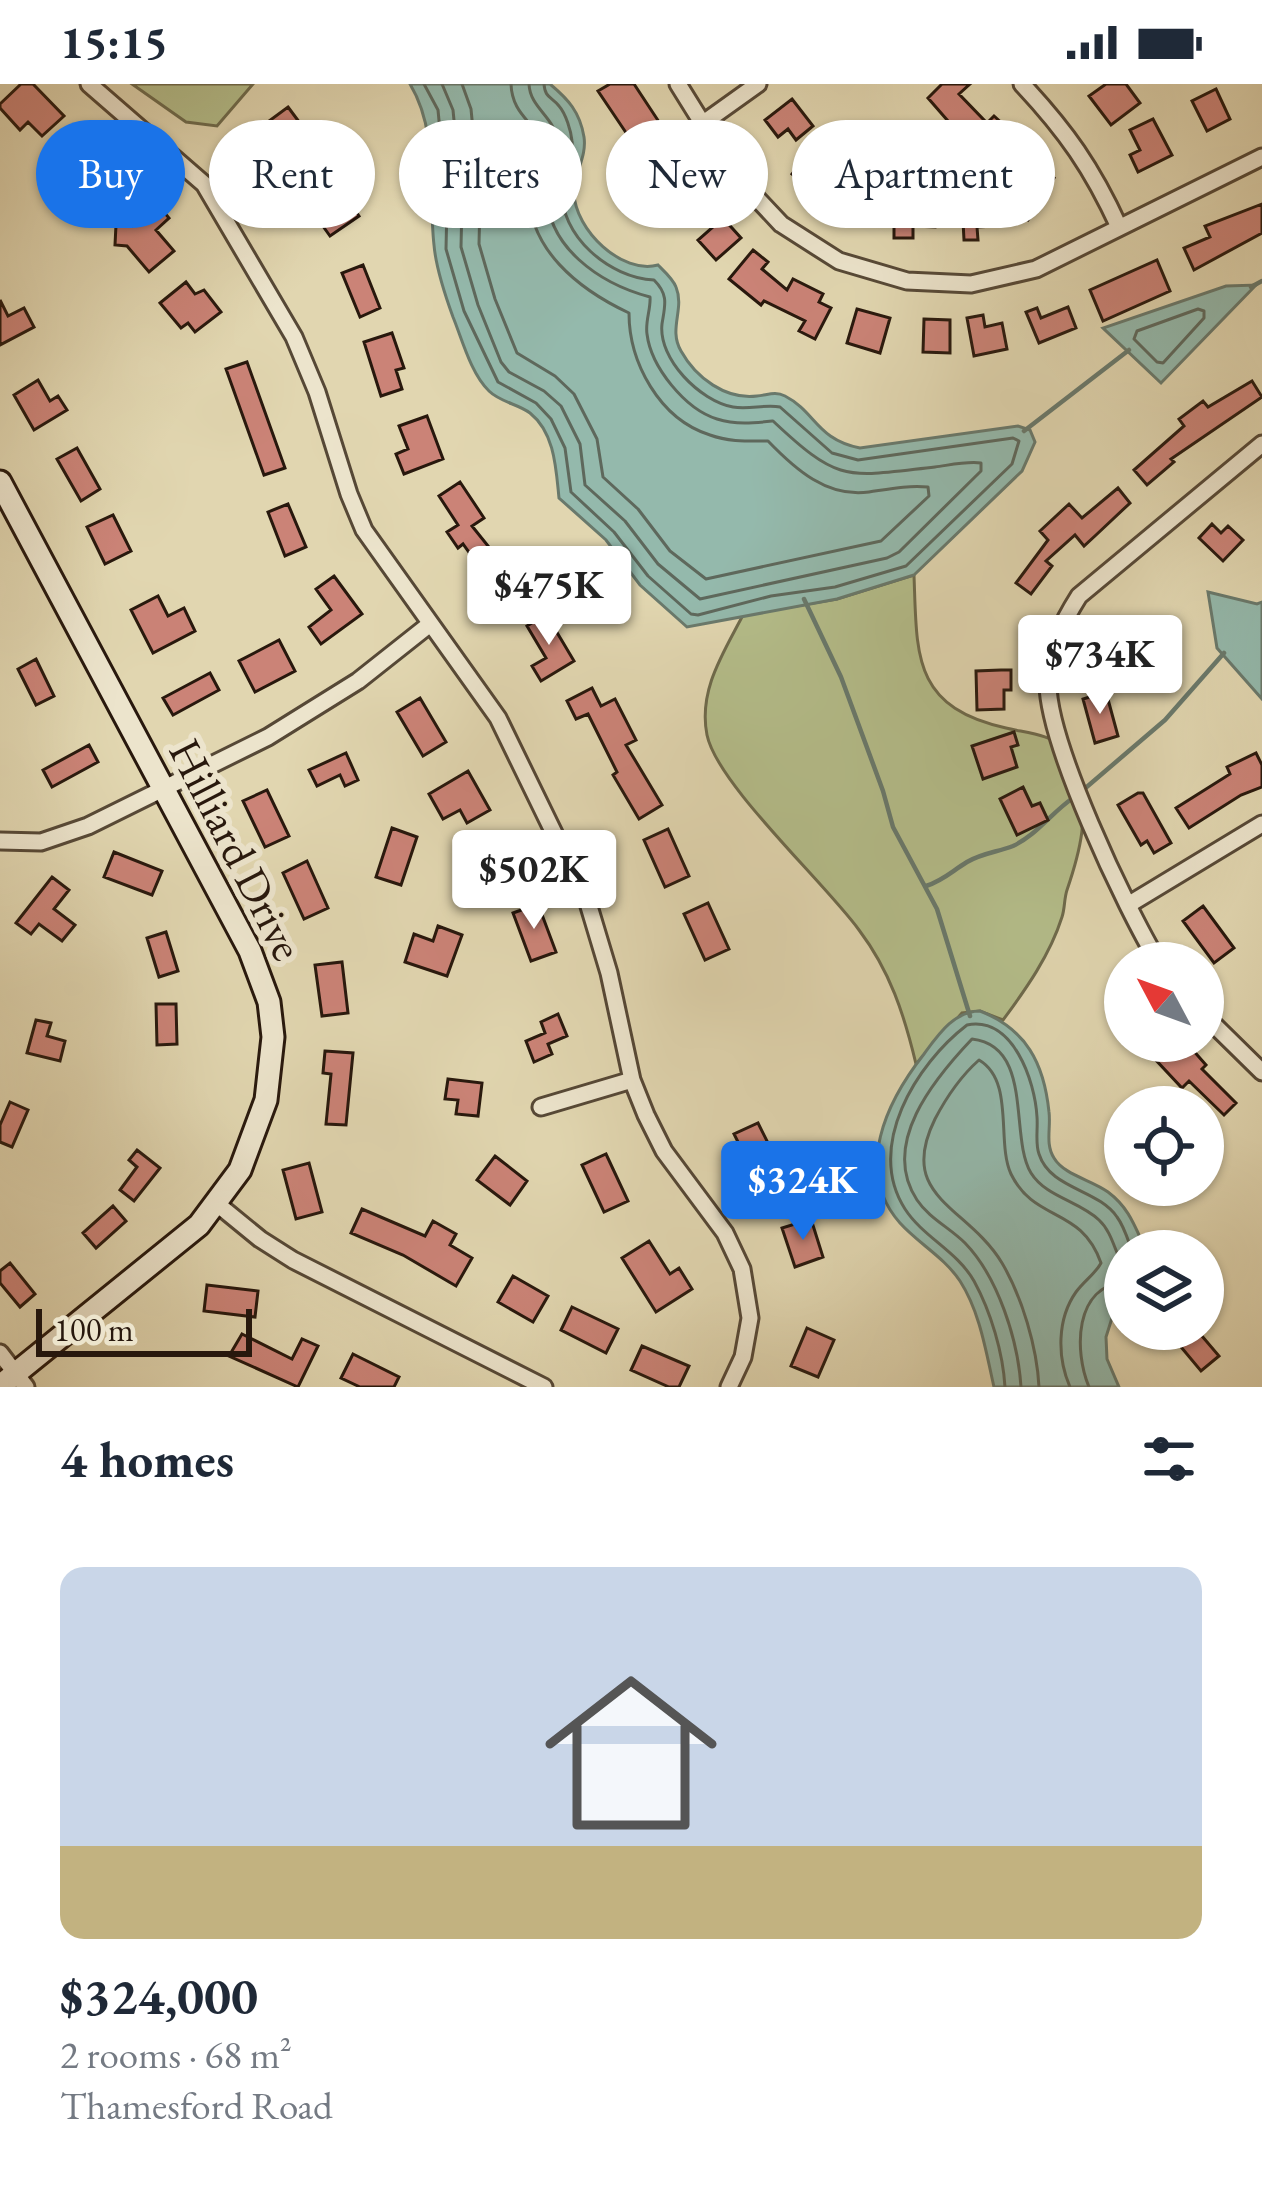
<!DOCTYPE html>
<html lang="en">
<head>
<meta charset="utf-8">
<style>
	:root { --surface:#fff; --page:#f6f6f7; --text:#1f2937; --muted:#747a83; --accent:#1a73e8 }
	body { margin:0; font-family:"EB Garamond",serif; background:var(--page); color:var(--text); height:100vh; display:flex; flex-direction:column; font-size:45px; white-space:nowrap }
	* { box-sizing:border-box; margin:0 }
	p { font-size:39px; color:var(--muted) }
	.icon { flex:none; width:66px; height:66px; fill:none; stroke:currentColor; stroke-width:2; stroke-linecap:round; stroke-linejoin:round }
	.map { position:relative; height:1303px; overflow:hidden }
	.panel { display:flex; flex-direction:column; background:var(--surface); flex:1 }
	.panel>* { flex:none }
	.guide { position:absolute; left:36px; top:36px; width:1191px; height:108px; display:flex; gap:24px }
	.needle { width:78px; rotate:311deg }
	.buttons { position:absolute; left:1104px; top:858px; display:grid; gap:24px }
	.buttons a { display:grid; place-items:center; width:120px; height:120px; border-radius:50%; background:var(--surface); box-shadow:0 3px 9px #0004; font-size:60px }
	.scale { position:absolute; left:36px; bottom:30px; width:216px; box-sizing:border-box; padding-left:12px; border:6px solid #28180d; border-top:0; font-size:33px; line-height:42px; white-space:nowrap; color:#28180d; -webkit-text-stroke:9px #ece4cc; paint-order:stroke }
	.price { position:absolute; translate:-50% -102px; padding:0 27px; border-radius:12px; background:#fff; color:#222; font-size:39px; line-height:78px; filter:drop-shadow(0 3px 6px #0008) }
	.price::after { content:''; position:absolute; left:50%; top:72px; width:36px; height:27px; margin-left:-18px; background:inherit; clip-path:polygon(0 0,100% 0,50% 100%) }
	.price.active { background:var(--accent); color:#fff }
	ul { padding:0; list-style:none }
	li { display:grid; align-content:center; gap:24px; height:636px; padding:0 60px }
	li span { display:grid; place-items:center; height:372px; border-radius:24px; color:#555 }
	li>.icon { margin-inline-start:auto }
	span .icon { width:216px; height:216px; fill:#fffc; stroke-width:1 }
	li b { font-size:51px }
	h2 { display:flex; justify-content:space-between; align-items:center; height:144px; padding:0 60px; font-size:51px }
	.chip { padding:0 42px; border-radius:54px; background:var(--surface); box-shadow:0 3px 9px #0004; font-size:42px; line-height:108px }
	.chip.active { background:var(--accent); color:#fff }
	.status { display:flex; justify-content:space-between; align-items:center; height:84px; padding:0 60px; background:var(--surface); direction:ltr }
	.status svg { height:33px; fill:currentColor }
	.map>svg:first-child { display:block }
</style>
</head>
<body>
<div class="status"><b>15:15</b><svg viewBox="0 0 49 12"><path d="M0 12V9h3v3zM5 12V6h3v6zM10 12V3h3v9zM15 12V0h3v12zM26 1h20v11H26zM47 4h2v5h-2z"/></svg></div>
<div class="map">
<svg width="1262" height="1303" viewBox="0 0 1262 1303">
	<rect width="100%" height="100%" fill="#e1d6b0"/>
	<filter id="stains"><feTurbulence type="fractalNoise" baseFrequency=".00167" numOctaves="4"/><feColorMatrix values="0 0 0 0 .2 0 0 0 0 .09 0 0 0 0 .02 0 0 0 .5 -.17"/></filter>
	<radialGradient id="worn" r=".72"><stop offset=".6" stop-color="#630" stop-opacity="0"/><stop offset="1" stop-color="#630" stop-opacity=".3"/></radialGradient>
	<!-- green -->
	<path fill="#b4bd8a" stroke="#6e6a4c" stroke-width="3" d="M132,0h121l-36,42 -31,-4z
		M914,491c3,80 -2,132 92,153 20,5 44,6 60,21 6,6 8,16 11,25 13,40 3,78 -10,116 -3,9 -2,18 -5,27 -12,38 -36,72 -59,103l-23,-9 -18,2 -46,51c-12,-50 -26,-93 -57,-134 -34,-47 -142,-146 -152,-195 -9,-45 17,-83 36,-120l94,-16z"/>
	<!-- water -->
	<path fill="#94b9ac" stroke="#69796c" stroke-width="3" d="M410,0h140c18,15 30,28 34,53 3,20 -10,36 -10,56 1,37 48,82 84,72 6,6 15,14 18,22 9,22 -8,42 5,64 15,27 45,49 76,45 11,-1 18,-5 28,0 31,16 31,43 75,52l158,-22 12,4 5,12 -13,29 -108,104 -77,24 -150,28 -47,-42 -34,-45 -47,-42c-3,-29 -4,-65 -29,-85 -12,-9 -30,-11 -41,-22 -18,-17 -27,-52 -36,-74 -8,-22 -17,-48 -19,-72 -6,-54 5,-113 -24,-161z
		M1256,201l-95,98 -58,-55 123,-42z
		M1208,508l49,12 5,-2v97l-45,-51z
		M980,927c46,18 64,52 69,101 2,16 -4,32 5,46 10,17 38,22 54,34 20,15 26,32 36,54v5h-19v52l-13,15 -6,19 1,22 12,28h-125c-8,-35 -14,-75 -34,-106 -16,-24 -41,-37 -60,-58 -47,-53 -13,-122 24,-169 14,-19 30,-43 56,-43z"/>
	<g fill="none" stroke-linecap="round" stroke-linejoin="round">
		<!-- shore -->
		<path stroke="#5e685c" stroke-width="3" d="M424,0l14,26 9,94 -1,45 18,62 34,71 38,21 15,16 14,29 6,44 43,40 34,44 43,38 7,1 73,-19 64,-9 71,-21 106,-102 7,-23 -6,-3 -155,22 -26,-7 -52,-46c-15,-3 -31,3 -47,0 -33,-6 -75,-48 -71,-83 3,-19 7,-29 -8,-44 -44,-2 -95,-44 -92,-92 1,-16 12,-31 10,-47 -1,-10 -6,-27 -13,-35 -8,-10 -14,-8 -15,-22
			M442,0l11,26 9,93 -1,44 17,58 23,57 8,10 35,19 17,15 19,38 5,41 40,36 33,43 42,35 187,-41 12,-6 82,-81v-8c-14,-2 -31,2 -46,4 -89,10 -95,17 -162,-46 -19,2 -37,4 -56,-2 -32,-10 -66,-52 -70,-85 -2,-13 4,-25 3,-37 -49,-13 -106,-50 -103,-109 1,-16 11,-32 10,-46 -1,-25 -27,-33 -28,-58
			M462,0l9,25 9,93 -1,42 16,55 22,54 38,23 19,18 23,45 6,38 35,32 32,42 36,28 175,-38 48,-45 -1,-9c-20,-2 -39,2 -59,5 -42,6 -74,-23 -101,-51 -20,0 -39,1 -58,-6 -51,-16 -81,-73 -81,-122 -49,-23 -103,-64 -100,-126 1,-14 11,-32 10,-46 -2,-18 -27,-25 -28,-57
			M1198,225l6,2v7l-41,45 -6,-1 -23,-23 3,-8z
			M1005,1303c-2,-34 -14,-75 -31,-106 -17,-30 -51,-44 -69,-72 -40,-62 11,-145 62,-184 46,-9 68,56 70,92 1,13 -2,26 2,37 11,35 59,35 78,63 7,9 11,23 15,34
			M1021,1303c-3,-47 -23,-110 -56,-144 -15,-15 -36,-25 -48,-43 -37,-56 17,-121 55,-161 62,7 37,98 59,134 15,24 48,28 68,47 14,13 16,34 26,49
			M1039,1303c-2,-40 -17,-90 -37,-124 -34,-57 -106,-65 -67,-144 11,-21 26,-43 44,-59 36,21 17,82 32,114 24,49 70,32 90,89 -5,10 -17,18 -25,29 -19,27 -19,65 -6,95
			M1089,1303c-15,-36 -15,-101 36,-105"/>
		<!-- stream -->
		<path stroke="#69796c" stroke-width="4.5" d="M1251,203l11,-6
			M1024,347l105,-81
			M804,515l37,78 42,114 10,36 44,82 33,107
			M1082,707l83,-71 59,-67
			M926,802c18,-6 26,-15 41,-24 15,-9 31,-10 46,-16 24,-11 39,-34 60,-48"/>
	</g>
	<!-- building -->
	<path fill="#cb8377" stroke="#28180d" stroke-width="3" d="M21,0h12l31,32 -22,20 -14,-14 -8,8 -20,-22v-4z
		M610,0h24l29,44 -28,18 -37,-55z
		M942,0h28l-11,10 28,29 7,-7 31,28 -15,17 -16,-15 -11,12 -15,-14 -40,-46z
		M1106,0h20l14,19 -29,22 -22,-29z
		M1216,5l14,30 -23,12 -15,-30z
		M792,15l21,27 -17,14 -8,-11 -10,8 -13,-17z
		M288,23l26,35 -34,25 -16,-22 -8,7 -10,-14z
		M1153,35l19,36 -34,17 -8,-17 10,-5 -10,-20z
		M86,54l31,25 -20,24 -30,-25z
		M807,72l42,34 7,-18 38,14 -6,15 48,1 -1,25 -22,-1v12h-19v-12l-31,-12 4,-11 -34,-13 -8,11 -33,-27z
		M1036,82l18,12 -26,42 -18,-12z
		M687,83l13,22 -30,18 -13,-22z
		M314,95l10,14 13,-9 22,32 -29,20 -20,-28 -17,12 -12,-18z
		M992,117l1,25 -16,1 1,13h-14l-2,-38z
		M1262,120v29l-68,37 -10,-22 26,-11 -5,-11z
		M158,121l11,13 -13,12 18,21 -25,21 -22,-26 -12,-1 1,-20 16,1z
		M723,134l18,20 -25,22 -18,-20z
		M753,166l15,12 -6,7 25,21 6,-11 30,15 -4,8 12,6 -16,31 -16,-8 6,-10 -41,-20 -3,4 -32,-26z
		M1157,176l13,31 -67,30 -13,-31z
		M363,181l17,43 -20,9 -18,-44z
		M186,198l9,12 9,-4 17,22 -26,20 -7,-9 -7,5 -21,-25z
		M0,216l8,16 16,-8 10,19 -34,18z
		M1068,223l8,21 -37,15 -13,-31 11,-4 4,10z
		M857,225l33,9 -10,35 -33,-10z
		M983,231l2,12 17,-4 5,26 -33,7 -7,-38z
		M924,235l26,1v33l-27,-1z
		M392,249l12,35 -8,2 6,19 -21,7 -17,-54z
		M247,278l38,106 -21,7 -38,-106z
		M38,296l12,21 8,-5 9,14 -33,20 -20,-35z
		M1252,297l10,16 -91,62 3,3 -27,23 -13,-15 50,-44 -5,-7 24,-18 5,6z
		M427,332l16,43 -39,15 -8,-20 12,-5 -9,-23z
		M77,364l23,41 -19,12 -24,-42z
		M460,398l24,36 -12,8 49,61 -18,13 -40,-56 -5,4 -11,-16 11,-7 -19,-29z
		M1118,404l12,15 -34,32 -12,11 -9,-11 -29,26 6,5 -21,28 -15,-11 32,-43 -8,-9 29,-27 13,14z
		M288,420l18,43 -21,9 -17,-44z
		M113,431l18,36 -26,13 -18,-37z
		M1212,440l9,9 7,-7 15,14 -20,21 -24,-23z
		M334,492l28,38 -41,30 -12,-17 22,-17 -15,-21z
		M158,512l10,20 16,-8 11,23 -42,22 -22,-43z
		M546,530l28,47 -33,20 -9,-15 14,-8 -19,-32z
		M279,556l16,31 -40,21 -16,-31z
		M36,575l18,37 -18,9 -18,-36z
		M1001,586h10v20h-7v19l-27,1 -1,-39z
		M210,589l9,17 -46,25 -10,-17z
		M592,604l9,18 14,-7 21,41 -10,5 36,60 -23,14 -26,-44 4,-3 -29,-58 -12,5 -9,-18z
		M1106,608l12,44 -23,7 -12,-44z
		M420,614l26,44 -23,14 -26,-44z
		M1014,648l4,13 -7,2 6,20 -34,12 -11,-33z
		M89,661l9,17 -46,25 -9,-17z
		M346,669l12,27 -13,6 -5,-11 -23,11 -8,-16z
		M1256,669l6,12v22l-21,8 -52,33 -13,-20 54,-34 -3,-7z
		M468,687l22,39 -23,13 -7,-13 -17,9 -14,-25z
		M1023,703l9,19 8,-3 8,17 -31,15 -17,-36z
		M267,706l22,46 -24,11 -22,-46z
		M1138,709h5l28,50 -17,10 -7,-12 -6,4 -23,-40z
		M392,744l25,9 -16,48 -25,-8z
		M668,745l21,47 -24,11 -21,-47z
		M114,768l48,19 -10,24 -48,-18z
		M307,777l21,47 -24,11 -21,-46z
		M52,793l17,13 -15,19 21,16 -13,16 -23,-17 -8,10 -15,-11z
		M708,819l21,46 -24,11 -21,-46z
		M538,820l18,48 -25,9 -18,-48z
		M1203,822l31,42 -20,15 -31,-42z
		M438,842l24,9 -15,41 -42,-14 9,-28 19,7z
		M166,848l12,39 -19,6 -12,-39z
		M342,878l6,51 -26,3 -7,-51z
		M156,920h20l1,40 -20,1z
		M558,930l9,22 -19,8 4,10 -18,8 -8,-21 19,-8 -4,-11z
		M36,936l15,3 -4,13 18,5 -5,20 -33,-8z
		M1170,957l14,15 8,-7 14,16 -4,4 34,34 -12,12 -35,-34 -7,7 -29,-31z
		M325,967l28,2 -7,72 -20,-1 5,-50 -8,-1z
		M448,995l34,4 -4,33 -22,-2 2,-14 -13,-1z
		M10,1018l18,8 -16,37 -12,-5v-17z
		M758,1039l23,46 -24,11 -23,-46z
		M137,1066l23,18 -26,33 -14,-11 17,-23 -8,-7z
		M606,1070l22,47 -24,11 -22,-47z
		M495,1072l32,25 -17,24 -33,-25z
		M309,1079l13,49 -26,7 -13,-49z
		M113,1122l13,15 -30,27 -13,-15z
		M362,1125l63,27 8,-15 23,13 -6,11 22,13 -16,28 -53,-31 -52,-22z
		M811,1135l12,38 -28,10 -13,-39z
		M649,1157l21,33 9,-6 13,21 -36,23 -34,-54z
		M10,1179l25,31 -15,13 -20,-24v-12z
		M513,1192l35,20 -15,26 -35,-20z
		M207,1201l51,6 -3,26 -51,-6z
		M572,1223l46,22 -12,24 -45,-23z
		M807,1244l27,12 -16,37 -27,-11z
		M1166,1245h30l23,27 -18,15z
		M242,1250l50,25 10,-20 16,7 -20,41 -69,-31z
		M642,1262l47,20 -10,21h-10l-38,-17z
		M353,1270l46,23 -5,10h-34l-19,-9z"/>
	<g fill="none" stroke-linecap="round" stroke-linejoin="round">
		<defs>
			<path id="street" d="M89,0l115,100 90,153 23,55 32,102 15,36 134,188 90,185 21,70 23,107 14,35 18,36 61,82 17,36 8,49 -7,39 -14,30
				M678,0l56,90 47,50 58,37 68,20 64,3 65,-15 226,-112
				M1022,0c44,47 70,84 97,143
				M702,40l56,-40
				M0,757l41,1 47,-16 180,-89 90,-56 72,-57
				M473,795l81,-44
				M1128,821l134,-81
				M1159,879c-33,-54 -113,-223 -111,-282 1,-32 14,-58 31,-85l183,-152
				M1203,930l59,58
				M541,1023l91,-27
				M216,1119l44,36 33,21 251,127
				M0,1269l26,34"/>
			<path id="secondary" d="M0,398l250,469 19,51 4,35 -7,63 -26,70 -41,55 -199,161"/>
		</defs>
		<!-- street casing -->
		<use href="#street" stroke="#564836" stroke-width="21"/>
		<!-- secondary casing -->
		<use href="#secondary" stroke="#28180d" stroke-width="27"/>
		<!-- street -->
		<use href="#street" stroke="#ece4cc" stroke-width="15"/>
		<!-- secondary -->
		<use href="#secondary" stroke="#ece4cc" stroke-width="21"/>
	</g>
	<g text-anchor="middle" dominant-baseline="central" stroke-width="12" stroke-linejoin="round" paint-order="stroke">
		<!-- street labels -->
		<g font-size="45" fill="#28180d" stroke="#ece4cc">
			<text transform="translate(237 765) rotate(63)">Hilliard Drive</text>
		</g>
	</g>
	<rect width="100%" height="100%" filter="url(#stains)"/>
	<rect width="100%" height="100%" fill="url(#worn)"/>
</svg>
<div class="buttons">
<a><svg class="needle" viewBox="-14 -14 28 28"><path d="M0-13l5 13h-10z" fill="#e53935"/><path d="M0 13l5-13h-10z" fill="#747a83"/></svg></a>
<a><svg class="icon" aria-label="locate" viewBox="0 0 24 24"><circle cx="12" cy="12" r="6"/><path d="M12 2v4M12 18v4M2 12h4M18 12h4"/></svg></a>
<a><svg class="icon" aria-label="layers" viewBox="0 0 24 24"><path d="M12 4l9 5-9 5-9-5zM3 14l9 5 9-5"/></svg></a>
</div>
<div class="scale">100 m</div>
<b class="price" style="left:549px;top:564px">$475K</b>
<b class="price" style="left:1100px;top:633px">$734K</b>
<b class="price" style="left:534px;top:848px">$502K</b>
<b class="price active" style="left:803px;top:1159px">$324K</b>
<div class="guide">
<a class="chip active">Buy</a>
<a class="chip">Rent</a>
<a class="chip">Filters</a>
<a class="chip">New</a>
<a class="chip">Apartment</a>
</div>
</div>
<section class="panel">
<h2>4 homes<svg class="icon" aria-label="filters" viewBox="0 0 24 24"><path d="M4 7h16M4 17h16"/><circle cx="9" cy="7" r="2"/><circle cx="15" cy="17" r="2"/></svg></h2>
<ul>
<li><span style="background:linear-gradient(#c9d6e8 75%,#c2b280 0)"><svg class="icon" aria-label="home" viewBox="0 0 24 24"><path d="M3 11l9-7 9 7M6 9v11h12V9"/></svg></span><div><b>$324,000</b><p>2 rooms · 68 m²</p><p>Thamesford Road</p></div></li>
</ul>
</section>
</body>
</html>
